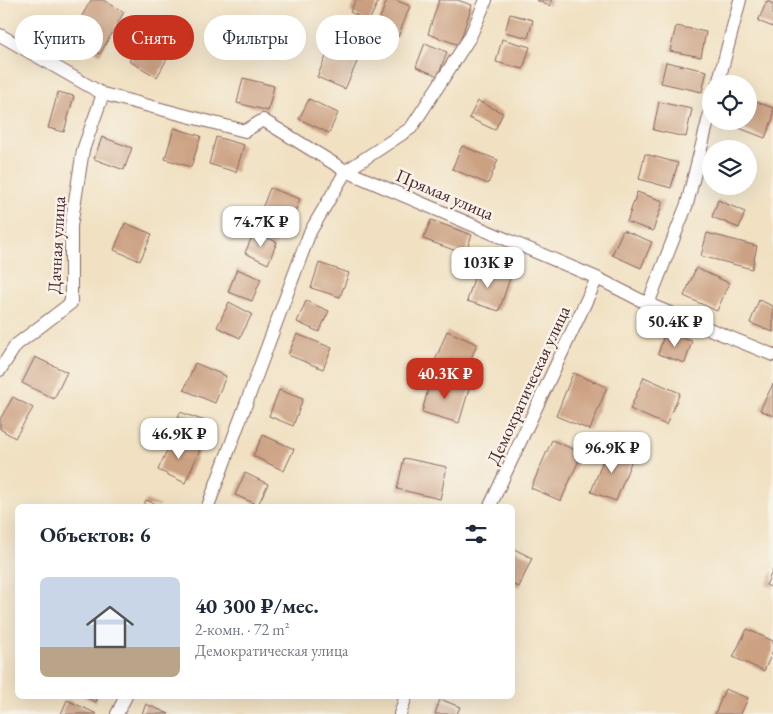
<!DOCTYPE html>
<html lang="ru">
<head>
<meta charset="utf-8">
<style>
	:root { --surface:#fff; --page:#f2f2f3; --text:#1f2937; --muted:#747a83; --accent:#c8321e }
	body { margin:0; font-family:"EB Garamond",serif; background:var(--page); color:var(--text); height:100vh; display:flex; flex-direction:column; font-size:19px; white-space:nowrap }
	* { box-sizing:border-box; margin:0 }
	p { font-size:16px; color:var(--muted) }
	.icon { flex:none; width:28px; height:28px; fill:none; stroke:currentColor; stroke-width:2; stroke-linecap:round; stroke-linejoin:round }
	.map { position:relative; flex:1; overflow:hidden }
	.sheet { position:absolute; left:15px; top:504px; width:500px; height:195px; display:flex; flex-direction:column; background:var(--surface); border-radius:8px; box-shadow:0 5px 20px #0002 }
	.sheet>* { flex:none }
	.banner { position:absolute; left:15px; top:15px; width:500px; height:45px; display:flex; gap:10px }
	.buttons { position:absolute; left:702px; top:75px; display:grid; gap:10px }
	.buttons a { display:grid; place-items:center; width:55px; height:55px; border-radius:50%; background:var(--surface); box-shadow:0 5px 20px #0002; font-size:25px }
	.price { position:absolute; translate:-50% -42px; padding:0 11px; border-radius:10px; background:#fff; color:#222; font-size:16px; line-height:32px; filter:drop-shadow(0 1px 2px #0008) }
	.price::after { content:''; position:absolute; left:50%; top:30px; width:15px; height:11px; margin-left:-8px; background:inherit; clip-path:polygon(0 0,100% 0,50% 100%) }
	.price.active { background:var(--accent); color:#fff }
	ul { padding:0; list-style:none }
	li { display:flex; align-items:center; gap:15px; height:125px; padding:0 25px }
	li span { display:grid; place-items:center; flex:none; width:140px; height:100px; border-radius:8px; color:#555 }
	li>.icon { margin-inline-start:auto }
	span .icon { width:60px; height:60px; fill:#fffc; stroke-width:1 }
	li b { font-size:21px }
	h2 { display:flex; justify-content:space-between; align-items:center; height:60px; padding:0 25px; font-size:21px }
	.chip { padding:0 18px; border-radius:22px; background:var(--surface); box-shadow:0 5px 20px #0002; font-size:18px; line-height:45px }
	.chip.active { background:var(--accent); color:#fff }
	.map>svg:first-child { display:block }
</style>
</head>
<body>
<div class="map">
<svg width="773" height="714" viewBox="0 0 773 714">
	<rect width="100%" height="100%" fill="#f7f3e8"/>
	<filter id="ink" filterUnits="userSpaceOnUse"><feTurbulence type="fractalNoise" baseFrequency=".02" numOctaves="2"/><feDisplacementMap in="SourceGraphic" scale="10" xChannelSelector="R" yChannelSelector="G"/><feConvolveMatrix kernelMatrix="1 2 1 2 8 2 1 2 1" color-interpolation-filters="sRGB"/></filter>
	<filter id="wash" filterUnits="userSpaceOnUse"><feTurbulence type="fractalNoise" baseFrequency=".0096" numOctaves="4" result="noise"/><feDisplacementMap in="SourceGraphic" scale="20" xChannelSelector="R" yChannelSelector="G"/><feGaussianBlur stdDeviation="1.12" result="paint"/><feColorMatrix in="noise" values="0 0 0 0 0 0 0 0 0 0 0 0 0 0 0 0 0 1.4 0 .05"/><feComposite in="paint" operator="in"/></filter>
	<g filter="url(#wash)">
		<rect width="100%" height="100%" fill="#f1e1c2"/>
		<g id="blocks">
			<!-- building -->
			<path fill="#cca182" d="M91,0h12l21,12 -24,42 -30,-17z
				M356,0h23l-10,21 -19,-9z
				M387,0h8l15,6 -12,31 -22,-9z
				M439,0h18l15,5 -13,40 -31,-11z
				M536,0h16l-3,6z
				M767,1l6,3v23l-15,-6z
				M510,14l23,6 -5,18 -23,-6z
				M149,26l28,15 -20,36 -28,-16z
				M676,26l30,6 -5,25 -31,-6z
				M502,39l28,8 -7,22 -27,-7z
				M425,43l22,9 -9,24 -22,-9z
				M329,50l28,12 -12,27 -28,-12z
				M666,62l41,9 -5,21 -41,-9z
				M243,78l31,8 -6,25 -31,-8z
				M58,92l16,4 -10,36 -16,-4z
				M309,99l29,14 -9,20 -30,-14z
				M749,99l24,9v10l-8,20 -31,-12 2,-5h13z
				M478,101l25,12 -8,17 -26,-12z
				M659,102l33,7 -6,28 -33,-7z
				M174,128l27,8 -10,31 -26,-8z
				M102,137l30,11 -8,22 -30,-11z
				M216,137l28,8 -8,27 -27,-8z
				M462,146l36,14 -10,24 -36,-15z
				M645,154l33,9 -7,25 -32,-9z
				M270,188l30,11 -10,24 -29,-12z
				M637,192l26,9 -10,30 -26,-9z
				M718,200l27,12 -6,16 -27,-11z
				M431,220l41,15 -7,19 -42,-15z
				M125,223l27,11 -12,27 -26,-11z
				M623,230l29,12 -11,26 -29,-13z
				M254,232l23,10 -9,22 -23,-11z
				M707,233l50,13 -5,23 -51,-13z
				M319,263l30,10 -9,24 -29,-9z
				M477,268l33,10 -11,33 -32,-10z
				M696,268l33,15 -12,28 -33,-15z
				M237,269l24,10 -9,22 -24,-9z
				M759,300l14,6v26l-23,-9z
				M306,301l23,10 -10,21 -22,-10z
				M229,302l23,12 -12,24 -23,-11z
				M447,331l30,13 -12,30 -30,-13z
				M665,332l27,9 -7,22 -27,-9z
				M297,334l35,14 -9,21 -35,-14z
				M35,357l32,15 -13,27 -32,-16z
				M195,363l31,13 -11,27 -31,-13z
				M573,373l34,14 -17,43 -34,-14z
				M644,377l36,16 -14,32 -36,-16z
				M431,378l38,11 -10,34 -37,-11z
				M773,384v32l-13,-6z
				M279,390l24,9 -10,27 -24,-10z
				M13,397l20,11 -18,30 -15,-9v-10z
				M180,412l30,11 -7,19 -30,-11z
				M263,435l31,14 -10,22 -31,-15z
				M173,437l27,13 -15,33 -27,-13z
				M552,440l30,13 -21,48 -30,-13z
				M608,447l25,10 -17,44 -25,-9z
				M404,458l43,9 -7,32 -43,-10z
				M245,473l23,11 -10,21 -23,-10z
				M146,500l15,6h-18z
				M512,548l20,10 -13,29 -7,-3z
				M773,570v18l-7,-3z
				M747,629l26,12v10l-9,20 -31,-14z
				M725,689l23,9 -7,16h-26z
				M82,696h16l-2,6z
				M440,699l20,8 -3,7h-22z
				M67,700l30,14h-36z
				M146,704l23,10h-27z"/>
		</g>
	</g>
	<g filter="url(#ink)">
		<use href="#blocks" fill-opacity="0" stroke="#846360" stroke-width="1"/>
		<g fill="none" stroke-linecap="round" stroke-linejoin="round">
			<defs>
				<path id="street" d="M0,35l103,59 142,37 18,-11 83,51 251,107 51,26 125,51
					M718,84l22,-84
					M648,304l39,-100 24,-95
					M0,370l16,-25 55,-42v-77l12,-76 20,-56
					M208,506l102,-274 36,-61 65,-43 59,-91 16,-37
					M490,506l107,-228
					M117,714l9,-18
					M400,714l6,-18"/>
			</defs>
			<!-- street casing -->
			<use href="#street" stroke="#846360" stroke-width="14"/>
			<!-- street -->
			<use href="#street" stroke="#fff" stroke-width="12"/>
		</g>
	</g>
	<g text-anchor="middle" dominant-baseline="central" stroke-width="5" stroke-linejoin="round" paint-order="stroke">
		<!-- street labels -->
		<g font-size="18" fill="#4a1f2b" stroke="#f7f3e8">
			<text transform="translate(445 194) rotate(23)">Прямая улица</text>
			<text transform="translate(56 245) rotate(-87)">Дачная улица</text>
			<text transform="translate(528 385) rotate(-65)">Демократическая улица</text>
		</g>
	</g>
</svg>
<div class="buttons">
<a><svg class="icon" aria-label="locate" viewBox="0 0 24 24"><circle cx="12" cy="12" r="6"/><path d="M12 2v4M12 18v4M2 12h4M18 12h4"/></svg></a>
<a><svg class="icon" aria-label="layers" viewBox="0 0 24 24"><path d="M12 4l9 5-9 5-9-5zM3 14l9 5 9-5"/></svg></a>
</div>
<b class="price" style="left:261px;top:248px">74.7K ₽</b>
<b class="price" style="left:488px;top:289px">103K ₽</b>
<b class="price" style="left:675px;top:348px">50.4K ₽</b>
<b class="price active" style="left:445px;top:400px">40.3K ₽</b>
<b class="price" style="left:179px;top:460px">46.9K ₽</b>
<b class="price" style="left:612px;top:474px">96.9K ₽</b>
<div class="banner">
<a class="chip">Купить</a>
<a class="chip active">Снять</a>
<a class="chip">Фильтры</a>
<a class="chip">Новое</a>
</div>
<section class="sheet">
<h2>Объектов: 6<svg class="icon" aria-label="filters" viewBox="0 0 24 24"><path d="M4 7h16M4 17h16"/><circle cx="9" cy="7" r="2"/><circle cx="15" cy="17" r="2"/></svg></h2>
<ul>
<li><span style="background:linear-gradient(#c9d6e8 70%,#b9a48a 0)"><svg class="icon" aria-label="home" viewBox="0 0 24 24"><path d="M3 11l9-7 9 7M6 9v11h12V9"/></svg></span><div><b>40 300 ₽/мес.</b><p>2-комн. · 72 m²</p><p>Демократическая улица</p></div></li>
</ul>
</section>
</div>
</body>
</html>
